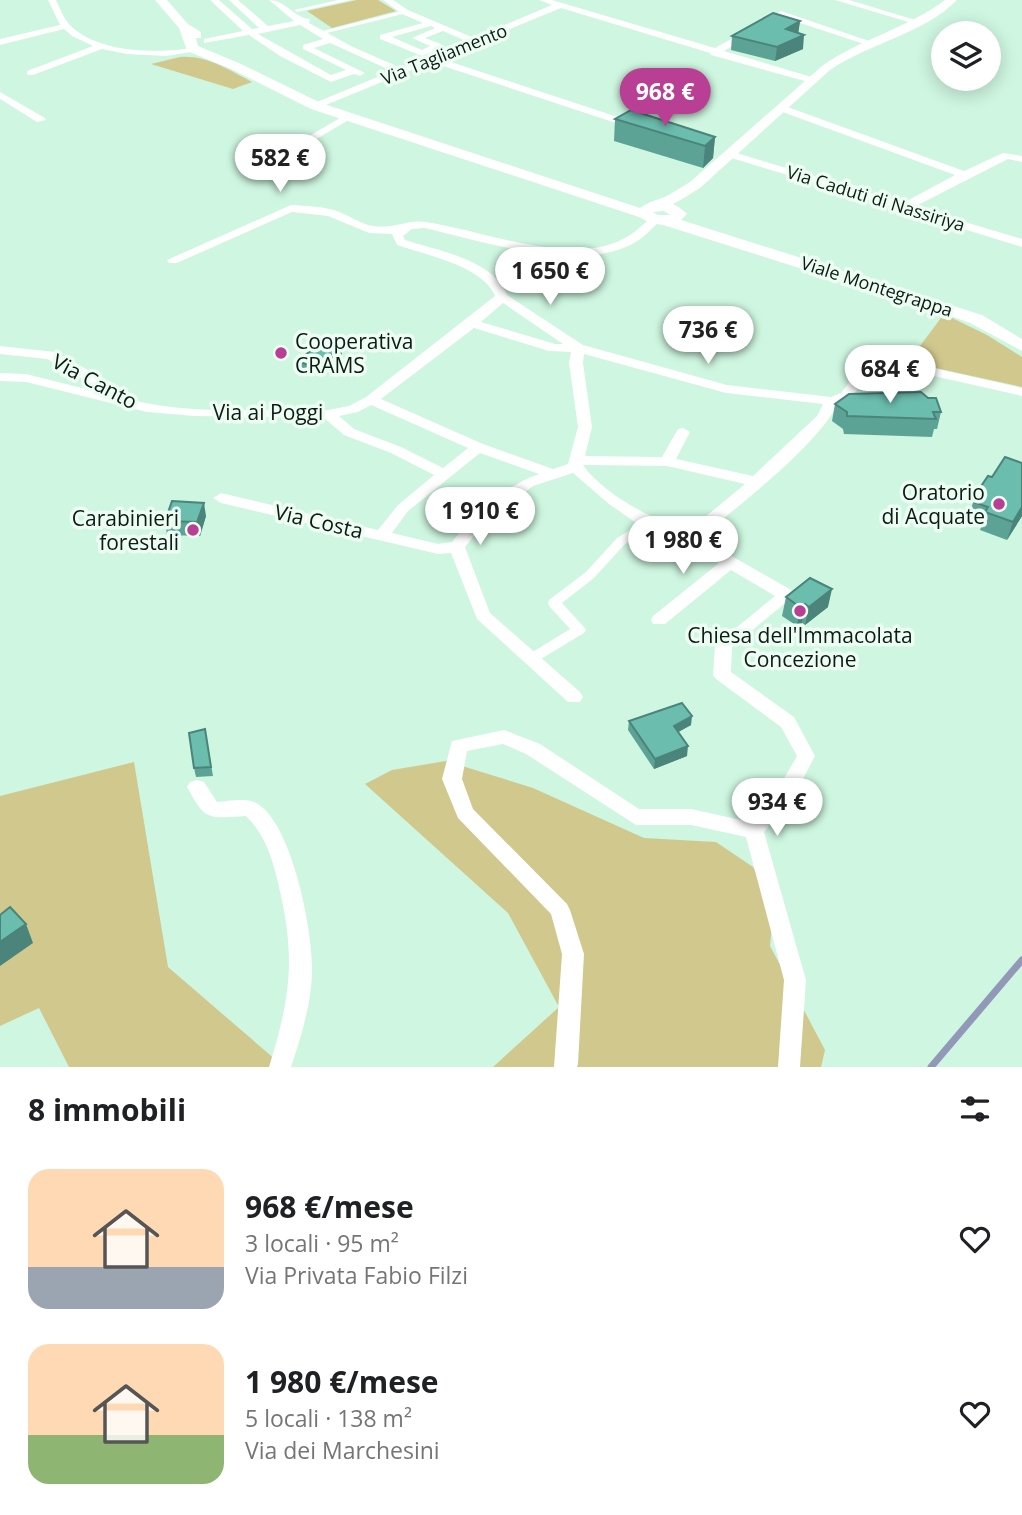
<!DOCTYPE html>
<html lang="it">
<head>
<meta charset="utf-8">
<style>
	:root { --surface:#fff; --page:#f2f2f2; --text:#202124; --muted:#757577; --accent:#b83f94 }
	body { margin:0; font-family:"Open Sans",sans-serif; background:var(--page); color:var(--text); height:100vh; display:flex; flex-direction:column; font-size:26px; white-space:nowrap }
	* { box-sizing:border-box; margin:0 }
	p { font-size:23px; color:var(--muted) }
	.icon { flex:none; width:38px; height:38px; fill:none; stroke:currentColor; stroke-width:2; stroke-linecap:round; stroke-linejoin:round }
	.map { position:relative; height:1067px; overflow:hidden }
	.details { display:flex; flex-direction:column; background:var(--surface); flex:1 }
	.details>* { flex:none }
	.buttons { position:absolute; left:931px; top:21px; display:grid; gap:14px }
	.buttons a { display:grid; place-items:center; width:70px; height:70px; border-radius:50%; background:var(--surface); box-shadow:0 4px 18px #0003; font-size:35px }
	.price { position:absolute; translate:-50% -60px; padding:0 16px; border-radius:24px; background:#fff; color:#222; font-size:23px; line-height:46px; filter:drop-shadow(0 2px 4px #0008) }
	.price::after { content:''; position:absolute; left:50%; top:42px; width:21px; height:16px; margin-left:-10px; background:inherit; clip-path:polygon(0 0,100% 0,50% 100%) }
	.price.selected { background:var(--accent); color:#fff }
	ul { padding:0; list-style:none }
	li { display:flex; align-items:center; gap:21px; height:175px; padding:0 28px }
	li span { display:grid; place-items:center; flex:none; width:196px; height:140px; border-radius:21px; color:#555 }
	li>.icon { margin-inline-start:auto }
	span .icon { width:84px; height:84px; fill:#fffc; stroke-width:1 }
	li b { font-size:30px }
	h2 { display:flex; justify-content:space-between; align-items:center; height:84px; padding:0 28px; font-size:30px }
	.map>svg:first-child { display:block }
</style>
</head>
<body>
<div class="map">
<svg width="1022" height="1067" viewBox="0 0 1022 1067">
	<rect width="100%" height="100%" fill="#cef6e0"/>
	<!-- green -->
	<path fill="#d0c88d" d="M357,0h21l18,11 -64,17 -25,-17z
		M180,57c26,-2 49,13 72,25l-19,7 -82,-25z
		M944,314l43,21 35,22v30l-114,-25z
		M446,761l87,27 111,50 72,4 37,25 21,35 -4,44 55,104 -4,17h-328l66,-60 -51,-94 -143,-129 27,-14z
		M134,762l34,205 116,100h-215l-30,-59 -39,18v-230z"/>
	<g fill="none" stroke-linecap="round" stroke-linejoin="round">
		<!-- stream -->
		<path stroke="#9299b8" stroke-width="7" d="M931,1067l91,-107"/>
		<!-- pedestrian -->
		<path fill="#fff" fill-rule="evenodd" d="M338,0h13l-54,12 -3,-2z
			M405,10l2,1v2l-80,20 -4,-2z
			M539,246l5,3 -2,2 -42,35h-6v-4z
			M649,519l6,4 -2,3 -28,18 -31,34 -32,25 22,24 2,3 -2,3 -48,29h-10l-2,-3 2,-3 44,-27 -21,-23 -1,-3 1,-3 37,-28 31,-34z"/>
		<!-- minor -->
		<path fill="#fff" fill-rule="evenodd" d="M48,0h8c4,8 7,17 13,24 28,30 91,30 129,23l5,3 -37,6 -39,-2 -25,-5 -69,26h-6v-4l66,-25 -21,-10 -8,-7 -64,16v-6l60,-14z
			M210,0h9l33,29 7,-1 -30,-28h9l30,26 26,-5 -25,-21c17,0 25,18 41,19l-1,4 44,24 48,21 65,-27 -23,-10 -18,7 16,6v4l-19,8 -42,-17v-4l43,-12 -21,-9 -19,-14h10l15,10 66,28 78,-33 -13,-5h13l163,48 66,-37 94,32 -8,2 -85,-28 -58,34 91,27 2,2 -5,3 -101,-28 -1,-2 -149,-45 -122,50 200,66v4h-8l-200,-66 -115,47 -4,-1v-4l80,-33 -62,-28 -16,5 51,25 -5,3 -6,-2 -23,8 -51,-26 -31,-21 -45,8v-4l39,-8zM300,25l23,14 -20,6v4l43,21 -15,5 -73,-41zM431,26l4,2 -23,10 18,8 -8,4 -30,-13z
			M835,0h14l73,22 -7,2z
			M0,92l45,26 1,2 -9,2 -37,-23z
			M777,106h8l179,65 39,-18 19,3v6l-14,-3 -94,48 108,32v8l-297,-91v-4h8l170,51 52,-28 -178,-65z
			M345,115l9,2 -58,34 -9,-2z
			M291,205c14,1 29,1 43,5 13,4 26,14 39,16 22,3 35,-7 53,-4 56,8 152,48 204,13 8,-5 14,-12 21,-17h8v4c-7,6 -13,13 -20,18 -53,36 -157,1 -215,-12l-12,1 -9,7 2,4c34,11 87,19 102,55l76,50 144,40 104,12 10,-4 23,-30 20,-6 138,31v8l-137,-31c-22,8 -24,30 -47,39 -24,45 -98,100 -138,134l93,53 2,4 -63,52 -1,25 63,45 21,39 -19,36 -32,40 42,148 -6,87h-22l6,-87 -38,-143 -55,-12h-55l-110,-71 -23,-10 -36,7 -5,28 11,30 94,95 3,6 14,44 -6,110 -1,3h-23l8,-113 -11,-40 -93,-96 -16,-39 10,-38 52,-11 36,14 99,65h52l59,13 32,-40 15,-26 -16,-29 -65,-48 -3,-4 2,-30 60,-49 -44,-26 -66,54h-12l-2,-4 2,-4 66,-53 -36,-20 -41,-16 -33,-23 -36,-31 -40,13 -52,41 -16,20 25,66 90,79 3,5 -3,5h-12l-91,-83 -26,-66 -13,1 -217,-51 -8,-5 8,-5 157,37 20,-25 36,-30 -43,-22 -47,-18 -20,-17 -130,-2 -47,-4 -121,-30 -26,-1v-8l26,1 88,22 -67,-37 -47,-5v-8l55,6 77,42 2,3 -2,3c60,15 133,9 196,10l21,-4 17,-9 129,-101c-12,-30 -69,-41 -98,-51l-5,-11 -23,-1 -41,-17 -36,-4 -115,51h-8l-2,-3zM503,303l60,41h-8l-74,-22zM474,328l75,23 22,1 -2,11 9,64 -10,37 -15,5 -70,-25 -102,-45zM584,354l142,39 97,11 -6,12 -64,60 -77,-17 14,-27 -7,-4 -5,1 -16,28 -77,-1 7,-29 -9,-64zM371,405l97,43 -25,20 -42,-21 -47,-18 -15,-13 19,-4zM480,453l59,21c-34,12 -65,40 -87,68l-14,2 -46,-11 16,-22zM583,465l84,1 78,18 -58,48c-34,-13 -83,-37 -104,-67z
			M197,780l7,2 13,20c11,-1 27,-4 37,0 38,16 60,134 58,171 -1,33 -11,64 -21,94h-22c22,-71 27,-111 9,-184 -6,-26 -13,-48 -32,-67 -38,2 -40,6 -59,-29l3,-5z"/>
		<!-- tertiary -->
		<path fill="#fff" fill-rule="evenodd" d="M945,0h12c-33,34 -88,43 -127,70l-130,118c-15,9 -34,24 -52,21v-6l19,-7 23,-14 132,-116c38,-27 86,-38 123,-66z"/>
		<!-- secondary -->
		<path fill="#fff" fill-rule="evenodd" d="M155,0h12l21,24 13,8v6h-5l2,8 41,17 82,40 319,105c15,-11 35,-7 47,6l-6,6 301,95 40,24v12l-52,-28 -28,-10 -279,-88 -13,-2 -11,-6 -328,-108 -80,-40 -44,-18 -8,-23zM664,211l6,4h-12l-5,-3z"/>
	</g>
	<!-- wall -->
	<path fill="#5ca396" d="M800,21l-2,12 5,16 -28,12 -44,-11 1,-14z
		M615,119l100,18 -2,21 -10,10 -89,-27z
		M341,348l1,9 -28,18 -16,-7 -1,-8z
		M835,404l106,8 -4,17h-3l-2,8 -88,-3 -1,-5 -11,-8z
		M975,495l47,21 -15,24 -27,-10 2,-5 -11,-4 2,-6 -3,-2z
		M206,516l-6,20 -33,-1 -2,-14z
		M786,597l42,10 -23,18 -3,-2 -5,3 -15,-10z
		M629,721l62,4 -13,7 9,24 -33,13 -26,-39z
		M205,729l8,47 -17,1 -2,-9z"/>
	<!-- shaded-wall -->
	<path fill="#4b847a" d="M800,21l-2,14 -12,-6z
		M804,35l-1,14 -28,12 2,-14z
		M715,137l-2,21 -10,10 2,-22z
		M341,348l1,9 -28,18 -1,-8z
		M204,503l2,13 -6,20 -3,-14z
		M1022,507v9l-15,24 6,-18z
		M832,589l-4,18 -23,18 4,-18z
		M805,604l-3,19 -5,3 3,-19z
		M692,716l-1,9 -18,10 1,-9z
		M688,746l-1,10 -33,13 1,-10z
		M26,924l7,19 -33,23v-24z"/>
	<!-- building -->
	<path fill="#6bbdae" stroke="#4b847a" stroke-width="2" d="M773,13l27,8 -14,8 18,6 -27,12 -45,-11z
		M631,110l84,27 -10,9 -90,-27z
		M325,342l16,6 -28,19 -16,-7z
		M921,392l7,6h8l5,14h-8l3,7 -89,-3v-4l-12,-8 14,-10z
		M1005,457l17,6v44l-9,15 -28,-10 3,-5 -12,-4 4,-6 -5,-2 13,-19 4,1z
		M172,501l32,2 -7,19 -32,-1z
		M810,578l22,11 -23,18 -4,-3 -5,3 -14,-10z
		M682,703l10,13 -18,10 14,20 -33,13 -26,-38z
		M205,729l6,38 -17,1 -5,-35z
		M10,907l16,17 -26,18v-27z"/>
	<!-- markers -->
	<g fill="#b83f94" stroke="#edfdf4" stroke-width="2.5">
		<circle cx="281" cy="353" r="7"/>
		<circle cx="999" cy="504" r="7"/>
		<circle cx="193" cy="530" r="7"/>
		<circle cx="800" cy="611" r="7"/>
	</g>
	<g text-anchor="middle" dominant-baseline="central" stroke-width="7" stroke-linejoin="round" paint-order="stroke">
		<!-- far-street labels -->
		<g font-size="18" fill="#0c1b14" stroke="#edfdf4">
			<text transform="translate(444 54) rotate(-22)">Via Tagliamento</text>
			<text transform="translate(876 198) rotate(17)">Via Caduti di Nassiriya</text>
			<text transform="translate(877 286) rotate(18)">Viale Montegrappa</text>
		</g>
		<!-- poi labels -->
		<g font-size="21" fill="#0c1b14" stroke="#edfdf4" text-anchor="end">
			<text x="295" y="341" text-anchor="start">Cooperativa<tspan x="295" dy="24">CRAMS</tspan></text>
			<text x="985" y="492">Oratorio<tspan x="985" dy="24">di Acquate</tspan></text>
			<text x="179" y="518">Carabinieri<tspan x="179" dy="24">forestali</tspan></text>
			<text x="800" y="635" text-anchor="middle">Chiesa dell'Immacolata<tspan x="800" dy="24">Concezione</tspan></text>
		</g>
		<!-- street labels -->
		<g font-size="21" fill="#0c1b14" stroke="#edfdf4">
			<text transform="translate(95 381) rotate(28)">Via Canto</text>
			<text x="268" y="412">Via ai Poggi</text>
			<text transform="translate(319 521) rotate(13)">Via Costa</text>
		</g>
	</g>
</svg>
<div class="buttons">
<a><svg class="icon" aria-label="layers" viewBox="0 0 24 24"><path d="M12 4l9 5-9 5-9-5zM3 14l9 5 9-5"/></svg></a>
</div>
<b class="price selected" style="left:665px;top:128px">968 €</b>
<b class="price" style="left:280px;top:194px">582 €</b>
<b class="price" style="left:550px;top:307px">1 650 €</b>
<b class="price" style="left:708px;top:366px">736 €</b>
<b class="price" style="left:890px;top:405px">684 €</b>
<b class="price" style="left:480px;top:547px">1 910 €</b>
<b class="price" style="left:683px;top:576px">1 980 €</b>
<b class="price" style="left:777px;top:838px">934 €</b>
</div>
<section class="details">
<h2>8 immobili<svg class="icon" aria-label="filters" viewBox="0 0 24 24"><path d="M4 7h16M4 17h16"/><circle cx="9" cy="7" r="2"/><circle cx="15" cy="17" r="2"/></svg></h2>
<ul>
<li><span style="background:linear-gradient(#ffd9b3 70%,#9aa5b1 0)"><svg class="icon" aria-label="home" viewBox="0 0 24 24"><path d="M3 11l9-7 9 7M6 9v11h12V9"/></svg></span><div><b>968 €/mese</b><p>3 locali · 95 m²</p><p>Via Privata Fabio Filzi</p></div><svg class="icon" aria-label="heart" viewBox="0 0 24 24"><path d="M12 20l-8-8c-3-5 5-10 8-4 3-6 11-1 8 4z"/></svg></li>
<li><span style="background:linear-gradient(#ffd9b3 65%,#8fb573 0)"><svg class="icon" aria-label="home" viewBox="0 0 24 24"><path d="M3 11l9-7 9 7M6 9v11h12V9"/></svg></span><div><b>1 980 €/mese</b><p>5 locali · 138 m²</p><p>Via dei Marchesini</p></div><svg class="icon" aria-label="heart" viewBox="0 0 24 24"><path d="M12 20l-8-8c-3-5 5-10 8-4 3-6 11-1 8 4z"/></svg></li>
</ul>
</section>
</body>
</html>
